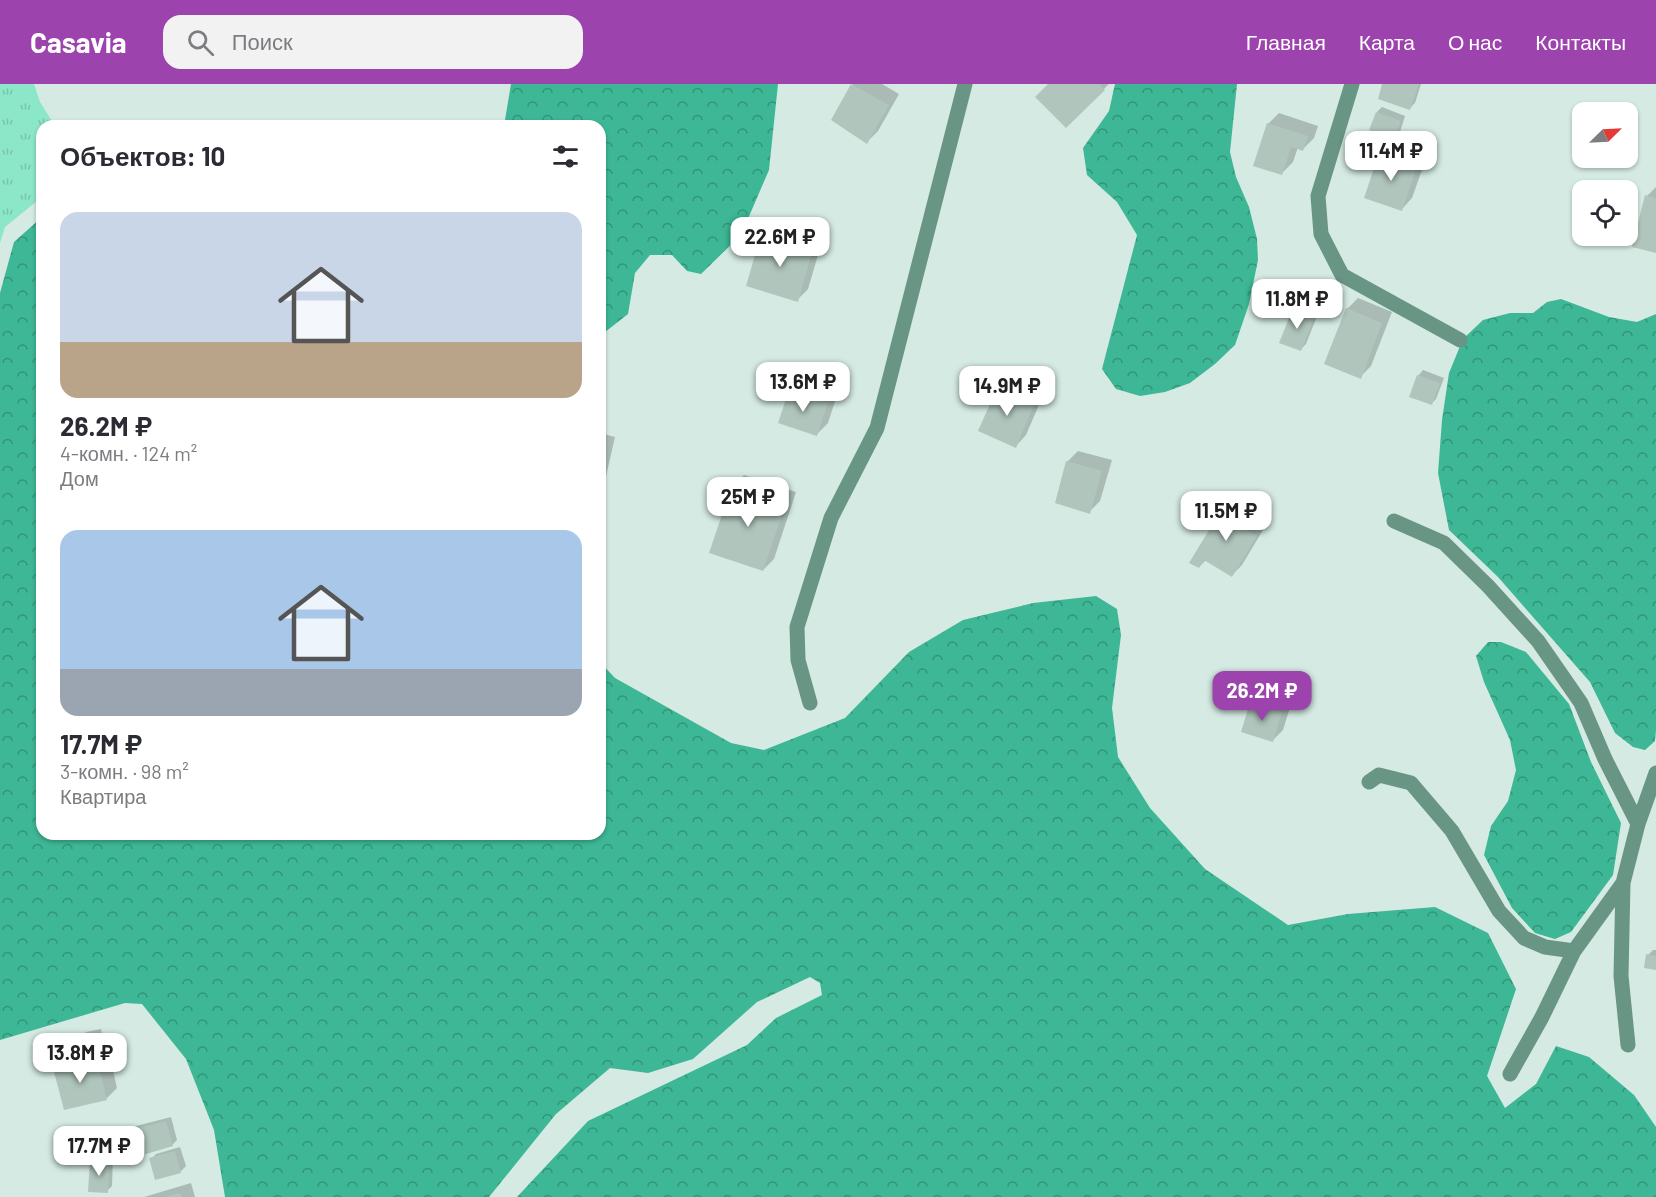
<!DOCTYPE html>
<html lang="ru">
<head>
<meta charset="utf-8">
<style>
	:root { --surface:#fff; --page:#f2f2f3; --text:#2b2b33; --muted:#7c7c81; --accent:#9c43ae }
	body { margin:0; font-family:Barlow,sans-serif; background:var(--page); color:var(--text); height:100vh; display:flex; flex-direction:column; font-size:22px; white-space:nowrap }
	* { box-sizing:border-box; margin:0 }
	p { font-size:20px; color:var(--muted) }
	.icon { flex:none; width:33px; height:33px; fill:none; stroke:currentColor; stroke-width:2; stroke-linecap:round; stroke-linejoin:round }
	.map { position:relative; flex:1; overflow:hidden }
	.sheet { position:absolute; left:36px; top:36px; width:570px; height:720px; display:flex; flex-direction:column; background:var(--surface); border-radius:18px; box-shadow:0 2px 4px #0004 }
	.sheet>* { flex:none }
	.needle { width:39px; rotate:66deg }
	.controls { position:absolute; left:1572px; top:18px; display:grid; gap:12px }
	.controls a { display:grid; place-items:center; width:66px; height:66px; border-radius:12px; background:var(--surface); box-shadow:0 2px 4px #0004; font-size:30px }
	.price { position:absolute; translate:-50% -51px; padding:0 14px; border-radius:12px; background:#fff; color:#222; font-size:20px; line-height:39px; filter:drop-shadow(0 2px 3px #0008) }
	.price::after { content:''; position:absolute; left:50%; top:36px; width:18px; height:14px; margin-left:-9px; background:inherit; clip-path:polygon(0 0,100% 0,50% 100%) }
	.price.current { background:var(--accent); color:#fff }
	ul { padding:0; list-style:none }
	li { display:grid; align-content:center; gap:12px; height:318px; padding:0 24px }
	li span { display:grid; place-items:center; height:186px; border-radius:18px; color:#555 }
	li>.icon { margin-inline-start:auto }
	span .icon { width:108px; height:108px; fill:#fffc; stroke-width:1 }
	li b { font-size:26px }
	h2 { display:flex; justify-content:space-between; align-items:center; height:72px; padding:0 24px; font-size:26px }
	header { display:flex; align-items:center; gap:36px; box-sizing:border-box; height:84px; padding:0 30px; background:var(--accent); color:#fff }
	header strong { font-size:28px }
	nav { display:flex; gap:33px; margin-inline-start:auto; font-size:21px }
	.search { width:420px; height:54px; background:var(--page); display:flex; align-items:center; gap:15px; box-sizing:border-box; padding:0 21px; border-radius:18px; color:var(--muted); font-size:22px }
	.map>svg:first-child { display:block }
</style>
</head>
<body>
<header>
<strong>Casavia</strong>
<div class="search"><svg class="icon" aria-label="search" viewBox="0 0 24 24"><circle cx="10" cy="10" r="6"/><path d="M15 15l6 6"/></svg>Поиск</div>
<nav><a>Главная</a><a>Карта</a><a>О нас</a><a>Контакты</a></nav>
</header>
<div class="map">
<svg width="1656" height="1113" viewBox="0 0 1656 1113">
	<defs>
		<pattern id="grass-tufts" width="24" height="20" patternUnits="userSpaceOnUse" patternTransform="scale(1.5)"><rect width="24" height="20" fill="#8ce6c8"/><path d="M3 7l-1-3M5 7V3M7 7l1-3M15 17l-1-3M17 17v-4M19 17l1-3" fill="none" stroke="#78c5ab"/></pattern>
		<pattern id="forest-crowns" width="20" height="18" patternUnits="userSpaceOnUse" patternTransform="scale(1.5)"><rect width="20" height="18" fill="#3db795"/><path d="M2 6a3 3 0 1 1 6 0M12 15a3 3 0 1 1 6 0" fill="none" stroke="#329479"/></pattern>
	</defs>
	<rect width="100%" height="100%" fill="#d4eae2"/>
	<!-- grass -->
	<path fill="url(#grass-tufts)" d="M0,0h34l6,18 15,24h-13v71l-37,30 -5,16z"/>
	<!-- forest -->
	<path fill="url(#forest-crowns)" d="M511,0h267l-9,86 -28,65 -40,39 -14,-3 -15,-16h-22l-15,18 -7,41 -28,22v-210h-96z
		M1115,0h122l-7,68 6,25 13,30 8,32 1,21 -9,44 -14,41 -20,19 -25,19 -25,9 -25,4 -24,-7 -14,-20 35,-134 -20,-33 -30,-27 -4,-27 26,-37z
		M42,133v617h558v-172l15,16 116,65 33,7 81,-32 64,-66 54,-32 70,-17 63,-7 21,13 4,26 -9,73 6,49 32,51 55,61 83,56 60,-11 87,-7 53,26 28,56 -29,87 18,32 31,-24 20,-38 33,11 45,38 22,32v70h-1139l71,-76 159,-76 29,-27 46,-23 -2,-12 -10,-6 -53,25 -64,57 -45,14 -38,-5 -54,46 -67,83h-264l-11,-67 -28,-71 -44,-55 -17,-1 -125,37v-747l14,-51z
		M1561,215l48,18 28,5 19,-8v416l-1,11 -10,9 -12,-3 -18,-14 -25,-51 -92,-105 -49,-47 -11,-57 4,-53 7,-47 14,-34 20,-19 27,-7h23l14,-11z
		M1488,558h13l25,10 43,52 22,58 30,61 -8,52 -42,57 -16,7 -20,-6 -23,-25 -28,-53 7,-29 17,-25 8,-31 -6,-30 -26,-58 -8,-26z"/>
	<!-- shadow -->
	<path fill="#0003" d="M853,0h29l17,10 -21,37 -11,11 -34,-22z
		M1050,0h59l-43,42z
		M1384,0h37l-6,19 -5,5z
		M1382,23l23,9 -5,16 -5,5 -18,-25z
		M1279,29l39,13 -4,12 -11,11 -5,-2 -5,15 -11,11 -14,-49z
		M1391,59l36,13 -15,42 -10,11 -22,-55z
		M1656,103v65l-9,-56z
		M774,140l49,14 -15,51 -11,11 -49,-15 15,-51z
		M1358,214l34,14 -21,54 -11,11 -13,-68z
		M1299,220l20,7 -13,33 -5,5 -7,-40z
		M1423,286l21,8 -8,21 -5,5 -13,-28z
		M1010,292l35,15 -19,44 -10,11 -17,-59z
		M801,296l37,12 -10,31 -11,11 -27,-43z
		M600,349l15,4 -11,48 -4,4z
		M1078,367l34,9 -12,41 -11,11 -22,-50z
		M744,391l52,17 -22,67 -11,11 -29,-84z
		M1235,413l10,7 6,-6 14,8 -8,13 9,6 -24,40 -10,10 -26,-15 -7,7 25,-59z
		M1262,608l30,9 -9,29 -10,10 -22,-37z
		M1653,866h3v18l-8,-13z
		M101,945l3,14 -7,7 11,-2 9,40 -10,10 -52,-29 11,-11 13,-3 -3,-12 10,-11z
		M171,1033l6,23 -5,5 -41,-13 5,-6z
		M180,1063l6,19 -5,5 -25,7 -5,-19 5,-5z
		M96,1072l17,1 -1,29 -5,5 -16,-30z
		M191,1099l4,14h-51z"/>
	<!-- building -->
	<path fill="#b0c6bd" d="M851,0l38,21 -22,39 -36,-24z
		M1048,0h51l6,6 -39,38 -31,-31z
		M1382,0h37l-9,26 -32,-11z
		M1376,28l25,9 -6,18 -26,-9z
		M1267,39l41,13 -5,15 -12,-4 -9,28 -29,-9z
		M1379,69l38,13 -15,45 -38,-13z
		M1645,111l11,3v55l-24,-6z
		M761,150l52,15 -15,53 -52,-16z
		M1293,224l22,8 -14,35 -22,-8z
		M1346,224l36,15 -21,56 -37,-15z
		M1417,291l23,8 -8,22 -23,-8z
		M998,302l37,16 -19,46 -38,-17z
		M789,306l39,13 -11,33 -39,-13z
		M600,362l5,1 -4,19h-1z
		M1066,377l36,10 -12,43 -35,-11z
		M732,401l54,18 -23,68 -54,-18z
		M1223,423l12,7 4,-6 16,10 -8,13 10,5 -25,41 -28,-17 -5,8 -10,-5z
		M1250,618l32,10 -9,30 -32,-10z
		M1646,870l10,2v14l-12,-2z
		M91,954l3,17 -16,4 -4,-17z
		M97,974l10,42 -43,10 -11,-42z
		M166,1037l7,25 -37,11 -7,-26z
		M175,1067l6,22 -26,7 -6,-22z
		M90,1076l19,2 -1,31 -20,-1z
		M180,1109l2,4h-15v-1z"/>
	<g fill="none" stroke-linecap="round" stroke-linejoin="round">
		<!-- lane -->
		<path stroke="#699585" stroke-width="15" d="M1352,0l-34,112 3,38 21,41 118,65
			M1394,437l50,22 44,43 50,55 43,62 24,56 33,65
			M810,619l-12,-43 -1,-33 34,-109 46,-90 88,-344
			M1369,698l10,-7 32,8 41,48 47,80 25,27 21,9 29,4
			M1628,961l-7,-69 2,-93 15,-59 18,-51
			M1510,990l32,-57 32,-66 49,-68"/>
	</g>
</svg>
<div class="controls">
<a><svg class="needle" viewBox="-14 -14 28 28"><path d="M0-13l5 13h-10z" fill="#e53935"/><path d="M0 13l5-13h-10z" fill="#7c7c81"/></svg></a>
<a><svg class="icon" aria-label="locate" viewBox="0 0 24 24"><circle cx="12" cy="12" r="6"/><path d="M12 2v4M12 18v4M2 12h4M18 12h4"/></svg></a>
</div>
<b class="price" style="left:1391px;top:98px">11.4M ₽</b>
<b class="price" style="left:780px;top:184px">22.6M ₽</b>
<b class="price" style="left:1297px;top:246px">11.8M ₽</b>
<b class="price" style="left:803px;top:329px">13.6M ₽</b>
<b class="price" style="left:1007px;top:333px">14.9M ₽</b>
<b class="price" style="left:748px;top:444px">25M ₽</b>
<b class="price" style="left:1226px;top:458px">11.5M ₽</b>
<b class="price current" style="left:1262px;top:638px">26.2M ₽</b>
<b class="price" style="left:80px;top:1000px">13.8M ₽</b>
<b class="price" style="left:99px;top:1093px">17.7M ₽</b>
<section class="sheet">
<h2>Объектов: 10<svg class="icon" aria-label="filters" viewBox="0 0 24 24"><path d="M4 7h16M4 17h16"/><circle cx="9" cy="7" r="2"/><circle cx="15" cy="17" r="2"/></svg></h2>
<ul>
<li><span style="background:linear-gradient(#c9d6e8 70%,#b9a48a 0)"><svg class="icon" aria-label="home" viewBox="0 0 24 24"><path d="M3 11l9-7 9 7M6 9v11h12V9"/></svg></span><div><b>26.2M ₽</b><p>4-комн. · 124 m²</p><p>Дом</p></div></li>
<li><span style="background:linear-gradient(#a9c7e8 75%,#9aa5b1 0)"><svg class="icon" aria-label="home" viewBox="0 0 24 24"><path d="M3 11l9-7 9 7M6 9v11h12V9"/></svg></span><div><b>17.7M ₽</b><p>3-комн. · 98 m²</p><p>Квартира</p></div></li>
</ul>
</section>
</div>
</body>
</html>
